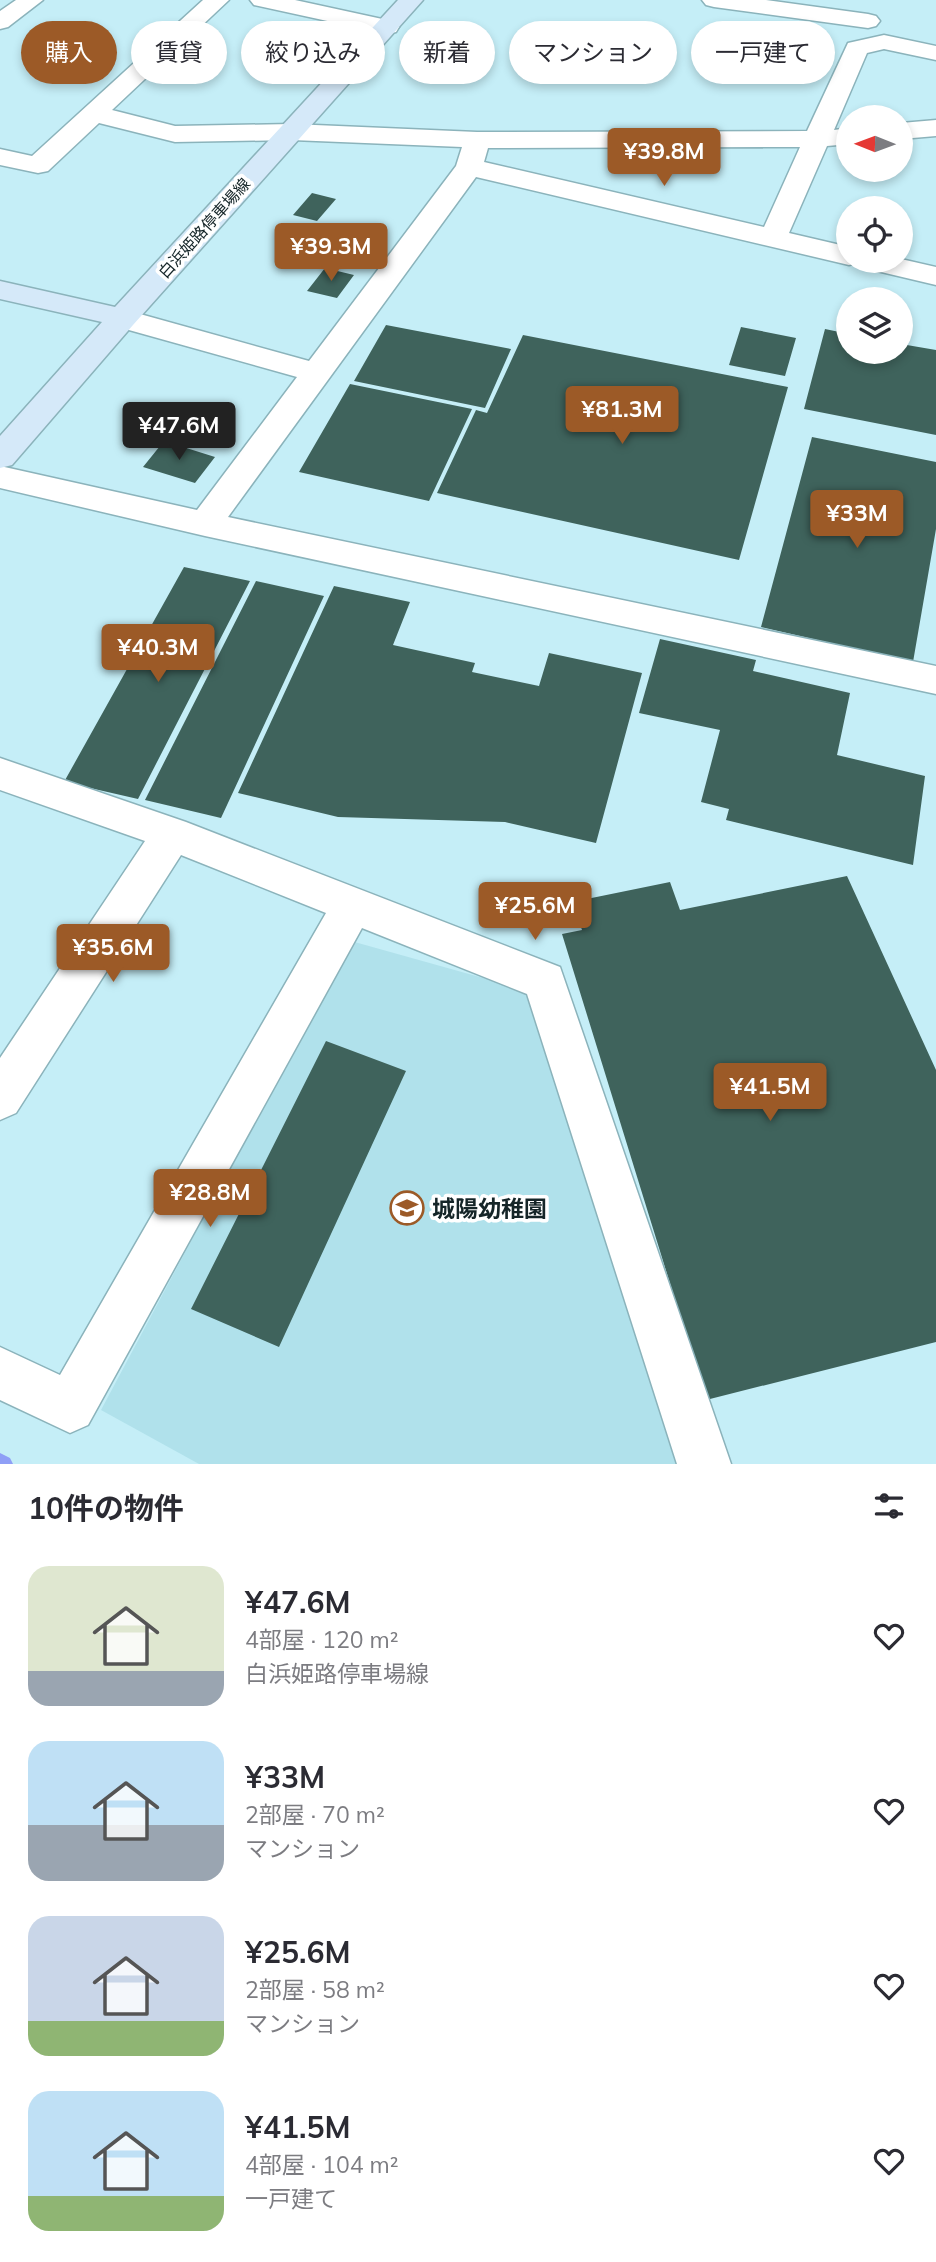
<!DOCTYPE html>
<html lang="ja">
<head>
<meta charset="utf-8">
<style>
	:root { --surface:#fff; --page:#f2f2f3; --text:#2b2b33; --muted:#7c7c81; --accent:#9c5a27 }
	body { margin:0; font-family:Mulish,"Noto Sans JP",sans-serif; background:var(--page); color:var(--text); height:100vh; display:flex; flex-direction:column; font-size:26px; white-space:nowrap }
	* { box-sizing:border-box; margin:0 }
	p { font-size:23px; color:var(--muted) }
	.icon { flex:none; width:38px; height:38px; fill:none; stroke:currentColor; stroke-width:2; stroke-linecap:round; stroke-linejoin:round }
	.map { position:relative; height:1464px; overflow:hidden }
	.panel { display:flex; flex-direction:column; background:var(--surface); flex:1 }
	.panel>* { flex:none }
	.hud { position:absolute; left:21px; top:21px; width:894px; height:63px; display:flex; gap:14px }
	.needle { width:46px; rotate:271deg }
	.fabs { position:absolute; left:836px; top:105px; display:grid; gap:14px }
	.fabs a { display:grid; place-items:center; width:77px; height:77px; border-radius:50%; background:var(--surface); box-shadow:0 4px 10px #0003; font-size:35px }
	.price { position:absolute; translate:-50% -60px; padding:0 16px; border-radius:7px; background:var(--accent); color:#fff; font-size:23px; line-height:46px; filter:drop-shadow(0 2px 4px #0008) }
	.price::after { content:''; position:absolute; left:50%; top:42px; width:21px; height:16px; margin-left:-10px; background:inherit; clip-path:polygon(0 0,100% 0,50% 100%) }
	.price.selected { background:#222; color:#fff }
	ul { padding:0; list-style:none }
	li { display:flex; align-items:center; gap:21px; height:175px; padding:0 28px }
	li span { display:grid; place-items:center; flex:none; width:196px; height:140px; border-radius:21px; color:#555 }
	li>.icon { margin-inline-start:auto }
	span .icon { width:84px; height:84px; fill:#fffc; stroke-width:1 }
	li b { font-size:30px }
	h2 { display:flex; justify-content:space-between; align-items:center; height:84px; padding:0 28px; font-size:30px }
	.pill { padding:0 24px; border-radius:32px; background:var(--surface); box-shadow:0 4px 10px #0003; font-size:24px; line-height:63px }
	.pill.selected { background:var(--accent); color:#fff }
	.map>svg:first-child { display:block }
</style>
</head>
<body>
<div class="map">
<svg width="936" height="1464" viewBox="0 0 936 1464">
	<rect width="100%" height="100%" fill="#c5eef7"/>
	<!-- built -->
	<path fill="#b0e1eb" d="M351,941l179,50 148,473h-479l-98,-54z"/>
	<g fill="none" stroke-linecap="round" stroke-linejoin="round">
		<!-- stream -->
		<path fill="#8f9ff6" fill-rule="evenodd" d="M0,1453l10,5 3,6h-13z"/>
	</g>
	<!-- building -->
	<path fill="#3f635c" d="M312,193l24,6 -19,22 -24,-6z
		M336,229l51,12 -13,17 -51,-12z
		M325,268l29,7 -17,23 -30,-7z
		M386,325l125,24 -26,59 -131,-27z
		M741,327l55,11 -11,38 -56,-11z
		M825,329l24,5v18h52v-8l35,6v85l-132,-26z
		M523,335l265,52 -49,173 -302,-67 39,-83 11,3z
		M350,384l122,25 -43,92 -130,-29z
		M812,437l124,25v67l-23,133 -152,-35z
		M164,441l51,16 -20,26 -52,-16z
		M184,567l66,14 -112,218 -74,-17z
		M256,581l68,15 -103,222 -76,-18z
		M334,586l76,16 -17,43 82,18 -3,9 67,14 10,-33 93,20 -46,170 -91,-21 -167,-5 -100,-24z
		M660,639l96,21 -3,11 97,22 -13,62 88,21 -12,89 -187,-45 3,-11 -28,-7 19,-72 -81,-17z
		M847,876l89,194v272l-230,58 -144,-466 20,-4 -10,-28 98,-20 10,28z
		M326,1041l80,30 -127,276 -88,-38z"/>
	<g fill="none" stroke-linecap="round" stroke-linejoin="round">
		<defs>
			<path id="street" d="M16,0h27l-35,27 -8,2v-18z
				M203,0h26l-117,110 63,16 117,-2 185,8 330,-1 41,-88 36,-8 52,11v14l-52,-11 -17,4 -33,77 15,-2v16l-22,2 -38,87 60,14v14l52,-2 35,8v18l-76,-18 -3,-4 -8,2 -373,-88 -248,340 708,149v28l-731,-158 -205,-48v-22l197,44 100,-133 -186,-52 -4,-7 4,-7 11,-2 187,52 147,-195 6,-19 -170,-7 -117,2 -76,-19 -51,48 -10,2 -38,-8v-16l32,7zM800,147l-36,80 -280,-65 4,-14z
				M250,0h45l101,22 3,5 -3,5 -9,2 -133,-29z
				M702,0h64l102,14 8,2 4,5 -4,5 -8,2 -154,-21 -8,-2z
				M936,120v16l-35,3v-16z
				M0,758l186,64 374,145 171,497h-54l-150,-470 -165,-66 -274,497 -18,8 -70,-33v-53l60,28 266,-462 -145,-58 -165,258 -16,7v-62l145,-217 -145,-51z"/>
			<path id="secondary" d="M398,0h25l-290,325 -121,140 -12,3v-32l102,-114 -102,-23v-18l115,26z"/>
		</defs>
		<!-- street casing -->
		<use href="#street" stroke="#8bb3bb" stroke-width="3"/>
		<!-- secondary casing -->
		<use href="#secondary" stroke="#8bb3bb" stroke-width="3"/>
		<!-- street -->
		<use href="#street" fill="#fff" fill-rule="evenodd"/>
		<!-- secondary -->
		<use href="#secondary" fill="#d5e9f9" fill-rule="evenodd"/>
	</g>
	<!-- icons -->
	<defs>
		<symbol id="school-ring" viewBox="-11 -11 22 22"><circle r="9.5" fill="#fff" stroke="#9c5a27" stroke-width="1.5"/><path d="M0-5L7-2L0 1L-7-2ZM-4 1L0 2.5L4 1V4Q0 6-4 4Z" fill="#9c5a27"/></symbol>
	</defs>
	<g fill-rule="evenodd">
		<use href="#school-ring" x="388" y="1189" width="38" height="38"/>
	</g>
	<g text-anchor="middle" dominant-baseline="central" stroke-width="7" stroke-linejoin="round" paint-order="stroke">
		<!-- far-street labels -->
		<g font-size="16" fill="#152528" stroke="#fff">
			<text transform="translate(204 228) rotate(-48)">白浜姫路停車場線</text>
		</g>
		<!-- near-poi labels -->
		<g font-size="23" font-weight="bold" fill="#152528" stroke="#fff" text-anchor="start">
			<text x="432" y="1208">城陽幼稚園</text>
		</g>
	</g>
</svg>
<div class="fabs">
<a><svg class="needle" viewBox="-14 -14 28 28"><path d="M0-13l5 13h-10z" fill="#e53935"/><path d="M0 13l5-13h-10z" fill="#7c7c81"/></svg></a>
<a><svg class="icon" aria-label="locate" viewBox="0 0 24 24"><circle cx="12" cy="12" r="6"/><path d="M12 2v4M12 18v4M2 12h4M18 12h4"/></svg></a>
<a><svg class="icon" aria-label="layers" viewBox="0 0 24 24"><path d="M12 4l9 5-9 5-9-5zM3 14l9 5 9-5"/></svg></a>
</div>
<b class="price" style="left:664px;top:188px">¥39.8M</b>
<b class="price" style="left:331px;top:283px">¥39.3M</b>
<b class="price" style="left:622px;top:446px">¥81.3M</b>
<b class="price selected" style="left:179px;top:462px">¥47.6M</b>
<b class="price" style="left:857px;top:550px">¥33M</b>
<b class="price" style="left:158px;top:684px">¥40.3M</b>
<b class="price" style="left:535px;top:942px">¥25.6M</b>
<b class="price" style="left:113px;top:984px">¥35.6M</b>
<b class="price" style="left:770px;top:1123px">¥41.5M</b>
<b class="price" style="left:210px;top:1229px">¥28.8M</b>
<div class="hud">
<a class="pill selected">購入</a>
<a class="pill">賃貸</a>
<a class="pill">絞り込み</a>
<a class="pill">新着</a>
<a class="pill">マンション</a>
<a class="pill">一戸建て</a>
</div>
</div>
<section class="panel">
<h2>10件の物件<svg class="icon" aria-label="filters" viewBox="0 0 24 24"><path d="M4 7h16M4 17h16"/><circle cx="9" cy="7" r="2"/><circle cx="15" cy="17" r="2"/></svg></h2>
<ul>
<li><span style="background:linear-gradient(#dfe7d0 75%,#9aa5b1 0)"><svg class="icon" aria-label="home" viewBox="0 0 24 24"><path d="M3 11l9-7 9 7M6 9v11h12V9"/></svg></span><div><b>¥47.6M</b><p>4部屋 · 120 m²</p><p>白浜姫路停車場線</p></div><svg class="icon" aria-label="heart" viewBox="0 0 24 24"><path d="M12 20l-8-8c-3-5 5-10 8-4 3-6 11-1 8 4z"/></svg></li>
<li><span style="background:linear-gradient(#bfe0f5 60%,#9aa5b1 0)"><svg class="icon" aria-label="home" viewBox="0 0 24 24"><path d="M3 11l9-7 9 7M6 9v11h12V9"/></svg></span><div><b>¥33M</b><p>2部屋 · 70 m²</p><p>マンション</p></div><svg class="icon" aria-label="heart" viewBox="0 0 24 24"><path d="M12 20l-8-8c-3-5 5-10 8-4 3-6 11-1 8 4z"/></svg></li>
<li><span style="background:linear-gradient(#c9d6e8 75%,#8fb573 0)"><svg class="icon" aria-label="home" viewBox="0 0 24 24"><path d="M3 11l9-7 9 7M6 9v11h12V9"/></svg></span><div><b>¥25.6M</b><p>2部屋 · 58 m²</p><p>マンション</p></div><svg class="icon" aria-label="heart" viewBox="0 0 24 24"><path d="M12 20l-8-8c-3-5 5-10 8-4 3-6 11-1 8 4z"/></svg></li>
<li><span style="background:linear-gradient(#bfe0f5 75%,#8fb573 0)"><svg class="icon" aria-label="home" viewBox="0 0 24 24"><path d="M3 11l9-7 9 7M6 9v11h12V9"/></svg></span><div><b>¥41.5M</b><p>4部屋 · 104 m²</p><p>一戸建て</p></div><svg class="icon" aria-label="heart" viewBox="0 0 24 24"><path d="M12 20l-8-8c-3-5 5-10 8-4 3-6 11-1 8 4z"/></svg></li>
</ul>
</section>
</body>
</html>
